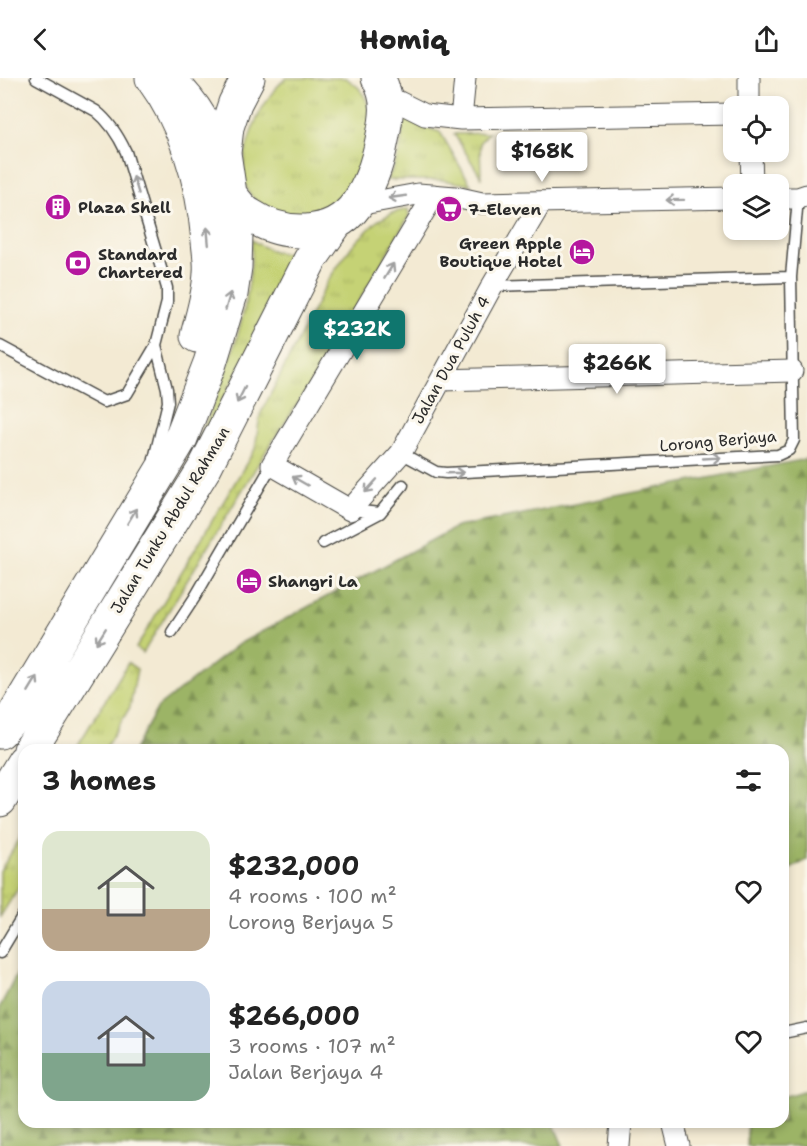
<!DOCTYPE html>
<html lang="en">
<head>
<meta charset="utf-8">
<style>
	:root { --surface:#fff; --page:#f6f6f6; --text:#222; --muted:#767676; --accent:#0f766e }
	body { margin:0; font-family:"Shantell Sans",sans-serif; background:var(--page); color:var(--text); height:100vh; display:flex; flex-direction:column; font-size:22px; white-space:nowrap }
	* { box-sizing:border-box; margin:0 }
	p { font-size:20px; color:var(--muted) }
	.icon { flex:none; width:33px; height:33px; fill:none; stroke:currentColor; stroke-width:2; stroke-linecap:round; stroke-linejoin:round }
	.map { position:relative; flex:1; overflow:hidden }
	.panel { position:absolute; left:18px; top:666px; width:771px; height:384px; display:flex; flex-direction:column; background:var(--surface); border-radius:18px; box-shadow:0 3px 9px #0003 }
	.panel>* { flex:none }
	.fabs { position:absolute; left:723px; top:18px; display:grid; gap:12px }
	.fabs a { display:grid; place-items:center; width:66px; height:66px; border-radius:12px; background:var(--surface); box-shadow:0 3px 9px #0003; font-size:30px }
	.price { position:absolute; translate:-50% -51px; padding:0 14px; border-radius:6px; background:#fff; color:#222; font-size:20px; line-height:39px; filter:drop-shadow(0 2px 3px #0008) }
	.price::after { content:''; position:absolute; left:50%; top:36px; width:18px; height:14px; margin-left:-9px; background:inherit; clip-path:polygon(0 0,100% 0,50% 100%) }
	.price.current { background:var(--accent); color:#fff }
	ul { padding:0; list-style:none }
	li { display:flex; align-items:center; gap:18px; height:150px; padding:0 24px }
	li span { display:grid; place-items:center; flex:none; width:168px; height:120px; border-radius:18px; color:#555 }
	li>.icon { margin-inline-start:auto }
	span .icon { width:72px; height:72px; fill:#fffc; stroke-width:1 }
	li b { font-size:26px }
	h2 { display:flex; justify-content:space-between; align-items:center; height:72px; padding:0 24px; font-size:26px }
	header { display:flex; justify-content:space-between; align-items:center; height:78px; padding:0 24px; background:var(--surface); font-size:27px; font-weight:800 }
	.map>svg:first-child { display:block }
</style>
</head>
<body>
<header><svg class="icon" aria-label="back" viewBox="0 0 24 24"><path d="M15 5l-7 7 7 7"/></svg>Homiq<svg class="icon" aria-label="share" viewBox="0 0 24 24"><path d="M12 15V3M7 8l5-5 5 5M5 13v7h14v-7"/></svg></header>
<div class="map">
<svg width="807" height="1068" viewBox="0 0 807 1068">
	<defs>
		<pattern id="grass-tufts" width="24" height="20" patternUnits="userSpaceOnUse" patternTransform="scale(1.5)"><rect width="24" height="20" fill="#c5d274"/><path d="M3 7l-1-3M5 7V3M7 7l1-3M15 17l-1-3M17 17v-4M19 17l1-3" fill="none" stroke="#a9b465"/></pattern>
		<pattern id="forest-firs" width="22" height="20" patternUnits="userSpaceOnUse" patternTransform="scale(1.5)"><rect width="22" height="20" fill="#9cb466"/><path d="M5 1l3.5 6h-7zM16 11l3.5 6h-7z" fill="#7f9354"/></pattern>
	</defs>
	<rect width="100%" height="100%" fill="#fbf7ec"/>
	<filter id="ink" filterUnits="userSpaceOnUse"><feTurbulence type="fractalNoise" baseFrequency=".0167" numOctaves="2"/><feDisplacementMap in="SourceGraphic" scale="12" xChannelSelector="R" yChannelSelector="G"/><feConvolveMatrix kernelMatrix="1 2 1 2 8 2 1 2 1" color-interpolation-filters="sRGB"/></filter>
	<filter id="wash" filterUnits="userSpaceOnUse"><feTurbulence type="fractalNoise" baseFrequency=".008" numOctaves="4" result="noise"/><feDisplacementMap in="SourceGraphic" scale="24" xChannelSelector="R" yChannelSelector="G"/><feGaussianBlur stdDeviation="1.35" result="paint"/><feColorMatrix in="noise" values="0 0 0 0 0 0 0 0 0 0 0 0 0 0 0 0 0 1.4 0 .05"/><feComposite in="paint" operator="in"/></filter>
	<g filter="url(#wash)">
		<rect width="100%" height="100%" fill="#f3ead3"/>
		<!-- grass -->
		<path fill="url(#grass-tufts)" stroke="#787e50" stroke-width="1.5" d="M287,0h59l13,10 6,9 5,13 2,13 -11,42 -21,39 -44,18c-13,-7 -31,-14 -42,-23 -28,-26 7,-104 33,-121z
			M403,38l27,13 10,3 31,53 -29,-5h-55c12,-21 16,-40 16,-64z
			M489,55l-9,9 1,35 -27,-43z
			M408,131l1,7 -103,175 -38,57 -125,205 -7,-5 119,-199 5,-34 69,-136 23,-33 25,-25 15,-8z
			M252,162c16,11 29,15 48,14l-114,215c31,-73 66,-147 66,-229z
			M128,585l9,6 -7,38 -26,43h-29z
			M24,754v47l-24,38v-46z"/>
		<!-- forest -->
		<path fill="url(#forest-firs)" stroke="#647048" stroke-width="1.5" d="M807,381v401l-24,13v-123h-649l24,-43 81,-63 217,-117z
			M24,882v162h529l10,24h-563v-139z
			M807,1012v56h-60v-24h36v-25z"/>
	</g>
	<g filter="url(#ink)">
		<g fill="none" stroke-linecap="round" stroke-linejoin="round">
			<defs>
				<path id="service" d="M492,208l299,-9
					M0,268l104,56 23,-8 29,-49 11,-43v-14l-41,-136c-7,-15 -16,-30 -30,-41l-60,-33
					M401,375l35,19 10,1 332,-18 11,-5 5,-10 -3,-163 7,-79
					M154,381l14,-57 -1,-13 -11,-44
					M351,432l29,3 23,-28
					M323,465l57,-30
					M172,554l23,-35 77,-132
					M0,875l24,-40
					M783,955l24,-5"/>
				<path id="minor" d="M387,20l12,4 26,13 36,4 273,-5
					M749,28v-28
					M461,41l4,-41
					M751,74l1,32
					M434,117l-162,270 78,45 51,-57 91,-167 49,-83
					M778,120h20l9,-3
					M357,127l61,-11 37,3 27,6 252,-5
					M441,302l351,-9
					M673,1044l6,24
					M619,1068l2,-24"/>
				<path id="tertiary" d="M171,0c27,24 40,50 51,83"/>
				<path id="primary" d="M152,0c35,48 51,105 56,163 1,11 3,22 2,32 -1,22 -8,43 -13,63
					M231,118c6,6 11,15 19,19 33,22 82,24 107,-11 13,-18 21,-43 25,-64 5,-23 8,-41 -4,-62
					M0,654l12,-14 169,-280 29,-75 21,-69 4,-27 1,-33 -12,-81 3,-26 8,-24 13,-25
					M30,672l174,-281 106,-209 26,-37
					M0,722l24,-39"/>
			</defs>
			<!-- service casing -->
			<use href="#service" stroke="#494844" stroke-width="13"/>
			<!-- minor casing -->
			<use href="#minor" stroke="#494844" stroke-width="23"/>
			<!-- tertiary casing -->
			<use href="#tertiary" stroke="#494844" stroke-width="29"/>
			<!-- primary casing -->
			<use href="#primary" stroke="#494844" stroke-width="35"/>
			<!-- service -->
			<use href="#service" stroke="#fff" stroke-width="10"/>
			<!-- minor -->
			<use href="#minor" stroke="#fff" stroke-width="21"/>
			<!-- tertiary -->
			<use href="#tertiary" stroke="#fff" stroke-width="27"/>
			<!-- primary -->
			<use href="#primary" stroke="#fff" stroke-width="33"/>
		</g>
		<!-- one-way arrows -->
		<defs><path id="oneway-shaft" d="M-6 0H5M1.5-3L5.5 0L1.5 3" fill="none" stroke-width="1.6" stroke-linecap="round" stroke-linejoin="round" transform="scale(1.5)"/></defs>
		<g stroke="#a0a0a0">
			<use href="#oneway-shaft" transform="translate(136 107) rotate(-107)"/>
			<use href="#oneway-shaft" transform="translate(397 119) rotate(172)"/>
			<use href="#oneway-shaft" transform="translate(675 122) rotate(179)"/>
			<use href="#oneway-shaft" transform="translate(208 158) rotate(-95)"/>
			<use href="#oneway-shaft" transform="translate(389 193) rotate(-59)"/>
			<use href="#oneway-shaft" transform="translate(228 223) rotate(-74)"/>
			<use href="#oneway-shaft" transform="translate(241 317) rotate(117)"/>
			<use href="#oneway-shaft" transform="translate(712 380) rotate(-3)"/>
			<use href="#oneway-shaft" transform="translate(455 395) rotate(-2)"/>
			<use href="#oneway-shaft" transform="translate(300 403) rotate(-150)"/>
			<use href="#oneway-shaft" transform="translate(371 408) rotate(132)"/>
			<use href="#oneway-shaft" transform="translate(132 438) rotate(-59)"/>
			<use href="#oneway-shaft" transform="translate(101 558) rotate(122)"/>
			<use href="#oneway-shaft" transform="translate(33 606) rotate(-59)"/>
		</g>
	</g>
	<!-- icons -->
	<defs>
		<symbol id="building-disc" viewBox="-11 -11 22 22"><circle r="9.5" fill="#b5179e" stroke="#fbf7ec"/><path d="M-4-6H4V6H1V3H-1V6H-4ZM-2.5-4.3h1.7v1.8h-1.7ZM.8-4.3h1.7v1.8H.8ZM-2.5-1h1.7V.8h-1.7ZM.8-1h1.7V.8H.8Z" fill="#fff"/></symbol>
		<symbol id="supermarket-disc" viewBox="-11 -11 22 22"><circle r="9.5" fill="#b5179e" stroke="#fbf7ec"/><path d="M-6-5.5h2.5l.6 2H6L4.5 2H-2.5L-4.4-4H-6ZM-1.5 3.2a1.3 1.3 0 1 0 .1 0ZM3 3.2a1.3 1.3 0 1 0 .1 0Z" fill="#fff"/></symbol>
		<symbol id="hotel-disc" viewBox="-11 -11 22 22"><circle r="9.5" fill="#b5179e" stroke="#fbf7ec"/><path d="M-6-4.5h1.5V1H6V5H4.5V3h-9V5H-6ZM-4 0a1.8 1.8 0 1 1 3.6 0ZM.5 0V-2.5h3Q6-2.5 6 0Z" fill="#fff"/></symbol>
		<symbol id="bank-disc" viewBox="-11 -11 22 22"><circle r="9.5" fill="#b5179e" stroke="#fbf7ec"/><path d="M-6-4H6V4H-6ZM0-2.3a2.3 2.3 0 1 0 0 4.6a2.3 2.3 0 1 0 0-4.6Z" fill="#fff"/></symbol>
	</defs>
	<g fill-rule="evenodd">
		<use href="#building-disc" x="43" y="114" width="30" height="30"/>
		<use href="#supermarket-disc" x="434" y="116" width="30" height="30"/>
		<use href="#hotel-disc" x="567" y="159" width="30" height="30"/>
		<use href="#bank-disc" x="63" y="170" width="30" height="30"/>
		<use href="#hotel-disc" x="234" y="488" width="30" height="30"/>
	</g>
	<g text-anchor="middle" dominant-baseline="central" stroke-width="6" stroke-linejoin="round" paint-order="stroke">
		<!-- poi labels -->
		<g font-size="16" font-weight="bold" fill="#2b2b2b" stroke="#fbf7ec" text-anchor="start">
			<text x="78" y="129">Plaza Shell</text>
			<text x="468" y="131">7-Eleven</text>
			<text x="562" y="165" text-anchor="end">Green Apple<tspan x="562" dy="18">Boutique Hotel</tspan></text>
			<text x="98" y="176">Standard<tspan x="98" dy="18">Chartered</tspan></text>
			<text x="268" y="503">Shangri La</text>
		</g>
		<!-- street labels -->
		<g font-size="16" fill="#2b2b2b" stroke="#fbf7ec">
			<text transform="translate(451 282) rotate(-61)">Jalan Dua Puluh 4</text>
			<text transform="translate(718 363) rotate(-5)">Lorong Berjaya</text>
			<text transform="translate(170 442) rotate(-59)">Jalan Tunku Abdul Rahman</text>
		</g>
	</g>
</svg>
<div class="fabs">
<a><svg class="icon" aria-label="locate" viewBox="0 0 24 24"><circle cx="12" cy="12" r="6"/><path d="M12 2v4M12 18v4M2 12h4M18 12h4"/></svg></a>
<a><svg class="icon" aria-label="layers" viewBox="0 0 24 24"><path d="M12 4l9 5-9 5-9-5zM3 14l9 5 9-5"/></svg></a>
</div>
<b class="price" style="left:542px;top:105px">$168K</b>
<b class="price current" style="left:357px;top:283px">$232K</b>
<b class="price" style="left:617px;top:317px">$266K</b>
<section class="panel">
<h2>3 homes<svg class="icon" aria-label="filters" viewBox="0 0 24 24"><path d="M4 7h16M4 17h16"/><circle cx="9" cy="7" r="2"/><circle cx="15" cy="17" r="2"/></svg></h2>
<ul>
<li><span style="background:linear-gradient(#dfe7d0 65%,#b9a48a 0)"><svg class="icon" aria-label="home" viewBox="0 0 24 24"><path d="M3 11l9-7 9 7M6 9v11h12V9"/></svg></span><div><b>$232,000</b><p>4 rooms · 100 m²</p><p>Lorong Berjaya 5</p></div><svg class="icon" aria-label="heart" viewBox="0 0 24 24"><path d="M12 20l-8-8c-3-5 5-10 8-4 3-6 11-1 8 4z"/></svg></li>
<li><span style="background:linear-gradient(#c9d6e8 60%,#7fa58c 0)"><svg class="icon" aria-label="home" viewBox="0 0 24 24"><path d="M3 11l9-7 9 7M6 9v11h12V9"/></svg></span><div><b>$266,000</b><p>3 rooms · 107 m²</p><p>Jalan Berjaya 4</p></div><svg class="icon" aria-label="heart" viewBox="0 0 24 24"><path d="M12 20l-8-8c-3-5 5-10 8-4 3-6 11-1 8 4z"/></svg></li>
</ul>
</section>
</div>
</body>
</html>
